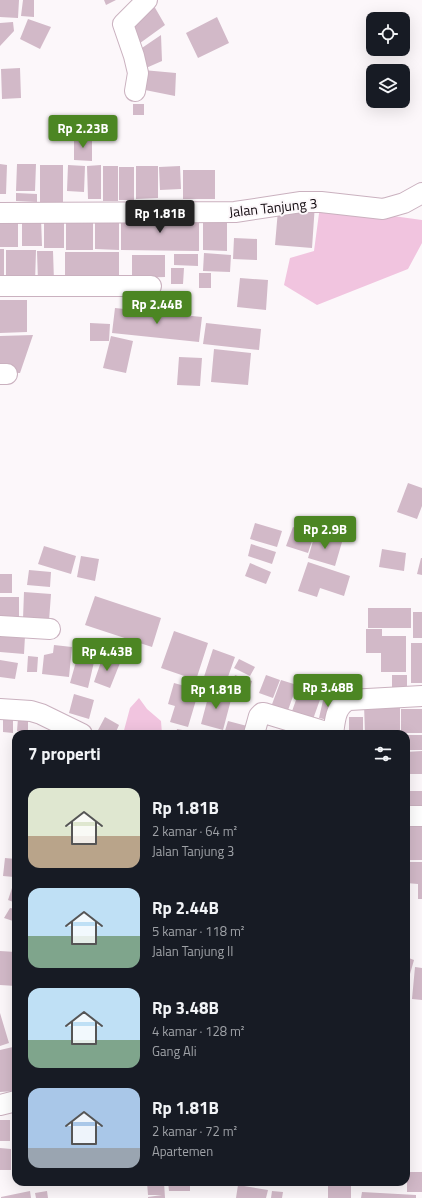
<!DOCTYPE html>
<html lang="id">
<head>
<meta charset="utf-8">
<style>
	:root { --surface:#171b24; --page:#20242c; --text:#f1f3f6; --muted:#9ea1a6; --accent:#4c8623 }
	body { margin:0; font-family:"Titillium Web",sans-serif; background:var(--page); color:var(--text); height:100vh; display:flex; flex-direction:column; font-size:15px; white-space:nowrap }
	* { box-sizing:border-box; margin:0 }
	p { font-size:13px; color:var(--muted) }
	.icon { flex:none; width:22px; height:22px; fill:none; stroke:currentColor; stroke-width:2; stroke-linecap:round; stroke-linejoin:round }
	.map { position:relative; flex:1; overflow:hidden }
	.details { position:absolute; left:12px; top:730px; width:398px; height:456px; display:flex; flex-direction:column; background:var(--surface); border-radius:12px; box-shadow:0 4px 16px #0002 }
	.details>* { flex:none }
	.buttons { position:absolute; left:366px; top:12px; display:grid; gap:8px }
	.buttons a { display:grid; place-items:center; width:44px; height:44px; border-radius:8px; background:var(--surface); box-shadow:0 4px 16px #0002; font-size:20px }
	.price { position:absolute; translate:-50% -34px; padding:0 9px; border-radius:4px; background:var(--accent); color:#fff; font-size:13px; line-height:26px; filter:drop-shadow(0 1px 2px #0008) }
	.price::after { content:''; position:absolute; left:50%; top:24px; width:12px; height:9px; margin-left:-6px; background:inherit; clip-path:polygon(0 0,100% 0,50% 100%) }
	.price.current { background:#222; color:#fff }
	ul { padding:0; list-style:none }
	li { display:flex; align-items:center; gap:12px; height:100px; padding:0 16px }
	li span { display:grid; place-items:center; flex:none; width:112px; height:80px; border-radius:12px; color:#555 }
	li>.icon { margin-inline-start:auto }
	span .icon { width:48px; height:48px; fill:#fffc; stroke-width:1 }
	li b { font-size:17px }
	h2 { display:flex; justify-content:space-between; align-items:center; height:48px; padding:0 16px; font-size:17px }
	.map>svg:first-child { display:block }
</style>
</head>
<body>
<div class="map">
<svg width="422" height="1198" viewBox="0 0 422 1198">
	<rect width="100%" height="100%" fill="#fcf7fa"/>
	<!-- green -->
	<path fill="#f1c4df" d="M320,206l102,14v23l-14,26 -91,36 -33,-20 6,-27 24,-7z
		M139,698l8,11 14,12 1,13h-39l7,-26z"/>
	<!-- building -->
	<path fill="#d2b9c8" d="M0,0h19l-1,18 -18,-1z
		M23,0h11v17l-13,-1z
		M104,0h12l-10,5z
		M154,6l11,19 -29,21 -11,-21z
		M217,17l12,26 -31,15 -12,-25z
		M28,19l23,8 -11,22 -20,-10z
		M13,22l1,9 -14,15v-23z
		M161,35l1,26 -16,7 -10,-16z
		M20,68l1,30 -19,1 -1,-30z
		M143,70l33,3 -1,23 -35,-7z
		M133,104h11v11h-11z
		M74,137l18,1v23l-18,-1z
		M0,164l7,1 -1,29h-6z
		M17,164h19l-1,27h-19z
		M40,165h23v37h-23z
		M68,165l17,1 -1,26 -17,-1z
		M101,165v34h-13l-1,-33z
		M103,166h15v35h-15z
		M136,166h22v32l-22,1z
		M180,166l1,23 -21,1 -1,-23z
		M119,167h15v33h-15z
		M183,170h32v29h-32z
		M16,193l21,1v8l-21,-1z
		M315,204l-3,44 -37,-3 3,-35z
		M18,215v32h-18v-31z
		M44,215h20v33h-20z
		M66,216h27v34h-27z
		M95,216h24v34l-24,-1z
		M121,216l78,1v34l-78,-1z
		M22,218h19l1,28h-20z
		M203,219h24v32l-24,-1z
		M234,238l23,1v21l-24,-1z
		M0,249h4v35h-4z
		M6,250h30l-1,32h-29z
		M37,251h16l1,30 -16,1z
		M65,252h54v31h-54z
		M204,253l27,2 -1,17 -27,-1z
		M174,254h24v12l-24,-1z
		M132,255h33v22l-33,1z
		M171,268h13l-1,16h-12z
		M199,273h12v15h-12z
		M240,278l28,2 -2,30 -29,-3z
		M0,300h27v32l-27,1z
		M115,308l87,9 -3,25 -87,-9z
		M90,323l20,1 -1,17h-19z
		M206,323l55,6 -2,21 -56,-6z
		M33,335l-13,38h-20v-37z
		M111,336l22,5 -7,32 -23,-5z
		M214,349l37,4 -3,32 -37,-3z
		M179,357l23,1 -2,28 -23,-1z
		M408,483l14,5v18l-5,13 -20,-7z
		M255,523l27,8 -5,16 -27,-8z
		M293,527l21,8 -6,18 -22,-7z
		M315,534l27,8 -7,24 -27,-8z
		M251,544l25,8 -4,12 -24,-8z
		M44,546l32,10 -5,18 -33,-10z
		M382,549l24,4 -2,18 -25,-4z
		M81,556l18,3 -4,22 -18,-4z
		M421,558h1v17l-5,-1z
		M308,562l42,14 -6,20 -24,-8 -3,9 -19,-6z
		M250,563l21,9 -5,12 -21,-8z
		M29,570l22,2 -1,15 -23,-2z
		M0,574h12v19h-12z
		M24,592l27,2 -2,27 -26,-2z
		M95,596l66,22 -9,29 -67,-22z
		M0,597h19v21l-19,-1z
		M368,608h43v20h-43z
		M413,612h9v26h-9z
		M366,629h16v7h24v36h-25v-19h-15z
		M174,631l34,12 -12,37 -35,-12z
		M0,634l25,2 -1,18 -24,-2z
		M411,643h11v40h-11z
		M54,645l18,2 -3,30 -27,-3 2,-19 9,-2z
		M213,649l22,8 -12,34 -21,-8z
		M28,656l10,1 -1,15h-10z
		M103,656l17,7 -10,25 -16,-6z
		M77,658l17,4 -6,26 -18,-5z
		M239,659l16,8 -5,9 -16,-8z
		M0,660l18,3 -3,16 -15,-2z
		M235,675l17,6 -5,17 -18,-6z
		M266,675l14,5 -7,18 -14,-5z
		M392,675h15v13h-15z
		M281,680l16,5 -10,28 -16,-6z
		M174,683l25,7 -11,37 -18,-5 5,-16 -7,-2z
		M301,686l21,8 -10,28 -21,-8z
		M210,690l22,6 -9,34 -22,-6z
		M74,694l20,6 -5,19 -20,-6z
		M324,696l14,3 -5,22 -14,-3z
		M364,705h36v29h-35z
		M401,709h21v24h-21z
		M3,717h10v16l-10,-1z
		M105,717l14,8 -4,9h-14l-4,-2z
		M349,717h14v17h-14z
		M18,718l10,1v12h-11z
		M228,721l19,5 -2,8h-21z
		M177,729l11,2 -1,3h-11z
		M408,735h14v15h-14z
		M422,751v23h-16v-22z
		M406,791h16v18h-16z
		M409,821h13v39h-16v-26h4z
		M5,858l11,1 -2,18 -11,-1z
		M406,862h16v37h-4v-15l-12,-1z
		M12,888l4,2v13l-8,-3z
		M10,908l6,1v13l-12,-4z
		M0,951l16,1v34l-16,-1z
		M406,957l8,3 -8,28z
		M415,967l7,1v32l-10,-1z
		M0,1013l9,30 -9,3z
		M13,1047l3,13v31l-16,1v-42z
		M0,1120h10v21h-10z
		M0,1148l11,1v21h-11z
		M13,1160h3v11h-2z
		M407,1172h15v20h-15z
		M147,1182h17l1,16h-17v-1l14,-2h-14z
		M168,1182h22v9h-21z
		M328,1182h23v16h-23z
		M238,1185l30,5 -2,8h-30z
		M30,1191l1,7h-30v-1z
		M47,1191l1,7h-12l-1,-5z
		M272,1191l11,1 -1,6h-11z
		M362,1192l54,3v3h-55z"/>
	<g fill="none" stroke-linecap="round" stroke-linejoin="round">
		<defs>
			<path id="street" d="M135,91l3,-18 -4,-17 -11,-32 24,-24
				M0,213l235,-1 66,-10h20l62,7 21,-6 18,-10
				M0,286h151
				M0,374h7
				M0,626l50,3
				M0,709l31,2 10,3 41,20
				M254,734l5,-18 3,-3h2l69,21
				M333,734c2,-13 2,-28 16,-34l73,-4
				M406,816h16
				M0,1105l16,-4"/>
		</defs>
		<!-- street casing -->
		<use href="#street" stroke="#cab1bf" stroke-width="22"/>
		<!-- street -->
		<use href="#street" stroke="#fff" stroke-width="20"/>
	</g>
	<g text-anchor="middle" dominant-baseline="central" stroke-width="4" stroke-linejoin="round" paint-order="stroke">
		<!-- street labels -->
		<g font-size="14" fill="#11090e" stroke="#fcf7fa">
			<text transform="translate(273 207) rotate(-6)">Jalan Tanjung 3</text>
		</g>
	</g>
</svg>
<div class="buttons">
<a><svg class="icon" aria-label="locate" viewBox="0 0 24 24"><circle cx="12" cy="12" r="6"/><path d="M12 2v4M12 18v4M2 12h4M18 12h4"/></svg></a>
<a><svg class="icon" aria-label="layers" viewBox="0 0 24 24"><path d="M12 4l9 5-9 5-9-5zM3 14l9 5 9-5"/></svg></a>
</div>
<b class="price" style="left:83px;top:149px">Rp 2.23B</b>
<b class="price current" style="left:160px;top:234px">Rp 1.81B</b>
<b class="price" style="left:157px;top:325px">Rp 2.44B</b>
<b class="price" style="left:325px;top:550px">Rp 2.9B</b>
<b class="price" style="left:107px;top:672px">Rp 4.43B</b>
<b class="price" style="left:328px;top:708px">Rp 3.48B</b>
<b class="price" style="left:216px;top:710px">Rp 1.81B</b>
<section class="details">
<h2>7 properti<svg class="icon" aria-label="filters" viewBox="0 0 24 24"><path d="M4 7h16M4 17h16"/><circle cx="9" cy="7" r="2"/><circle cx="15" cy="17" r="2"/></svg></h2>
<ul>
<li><span style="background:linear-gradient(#dfe7d0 60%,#b9a48a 0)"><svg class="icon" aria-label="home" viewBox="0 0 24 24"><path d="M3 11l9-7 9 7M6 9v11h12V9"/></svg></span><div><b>Rp 1.81B</b><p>2 kamar · 64 m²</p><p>Jalan Tanjung 3</p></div></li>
<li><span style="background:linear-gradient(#bfe0f5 60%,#7fa58c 0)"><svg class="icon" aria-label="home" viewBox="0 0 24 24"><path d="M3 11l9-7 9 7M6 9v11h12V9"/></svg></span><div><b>Rp 2.44B</b><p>5 kamar · 118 m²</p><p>Jalan Tanjung II</p></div></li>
<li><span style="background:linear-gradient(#bfe0f5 65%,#7fa58c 0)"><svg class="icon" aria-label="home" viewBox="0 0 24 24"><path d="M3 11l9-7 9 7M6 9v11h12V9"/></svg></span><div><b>Rp 3.48B</b><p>4 kamar · 128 m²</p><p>Gang Ali</p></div></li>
<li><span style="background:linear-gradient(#a9c7e8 75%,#9aa5b1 0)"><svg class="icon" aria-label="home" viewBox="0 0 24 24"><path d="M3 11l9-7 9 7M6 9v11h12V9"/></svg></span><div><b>Rp 1.81B</b><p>2 kamar · 72 m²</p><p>Apartemen</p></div></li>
</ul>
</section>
</div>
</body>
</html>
